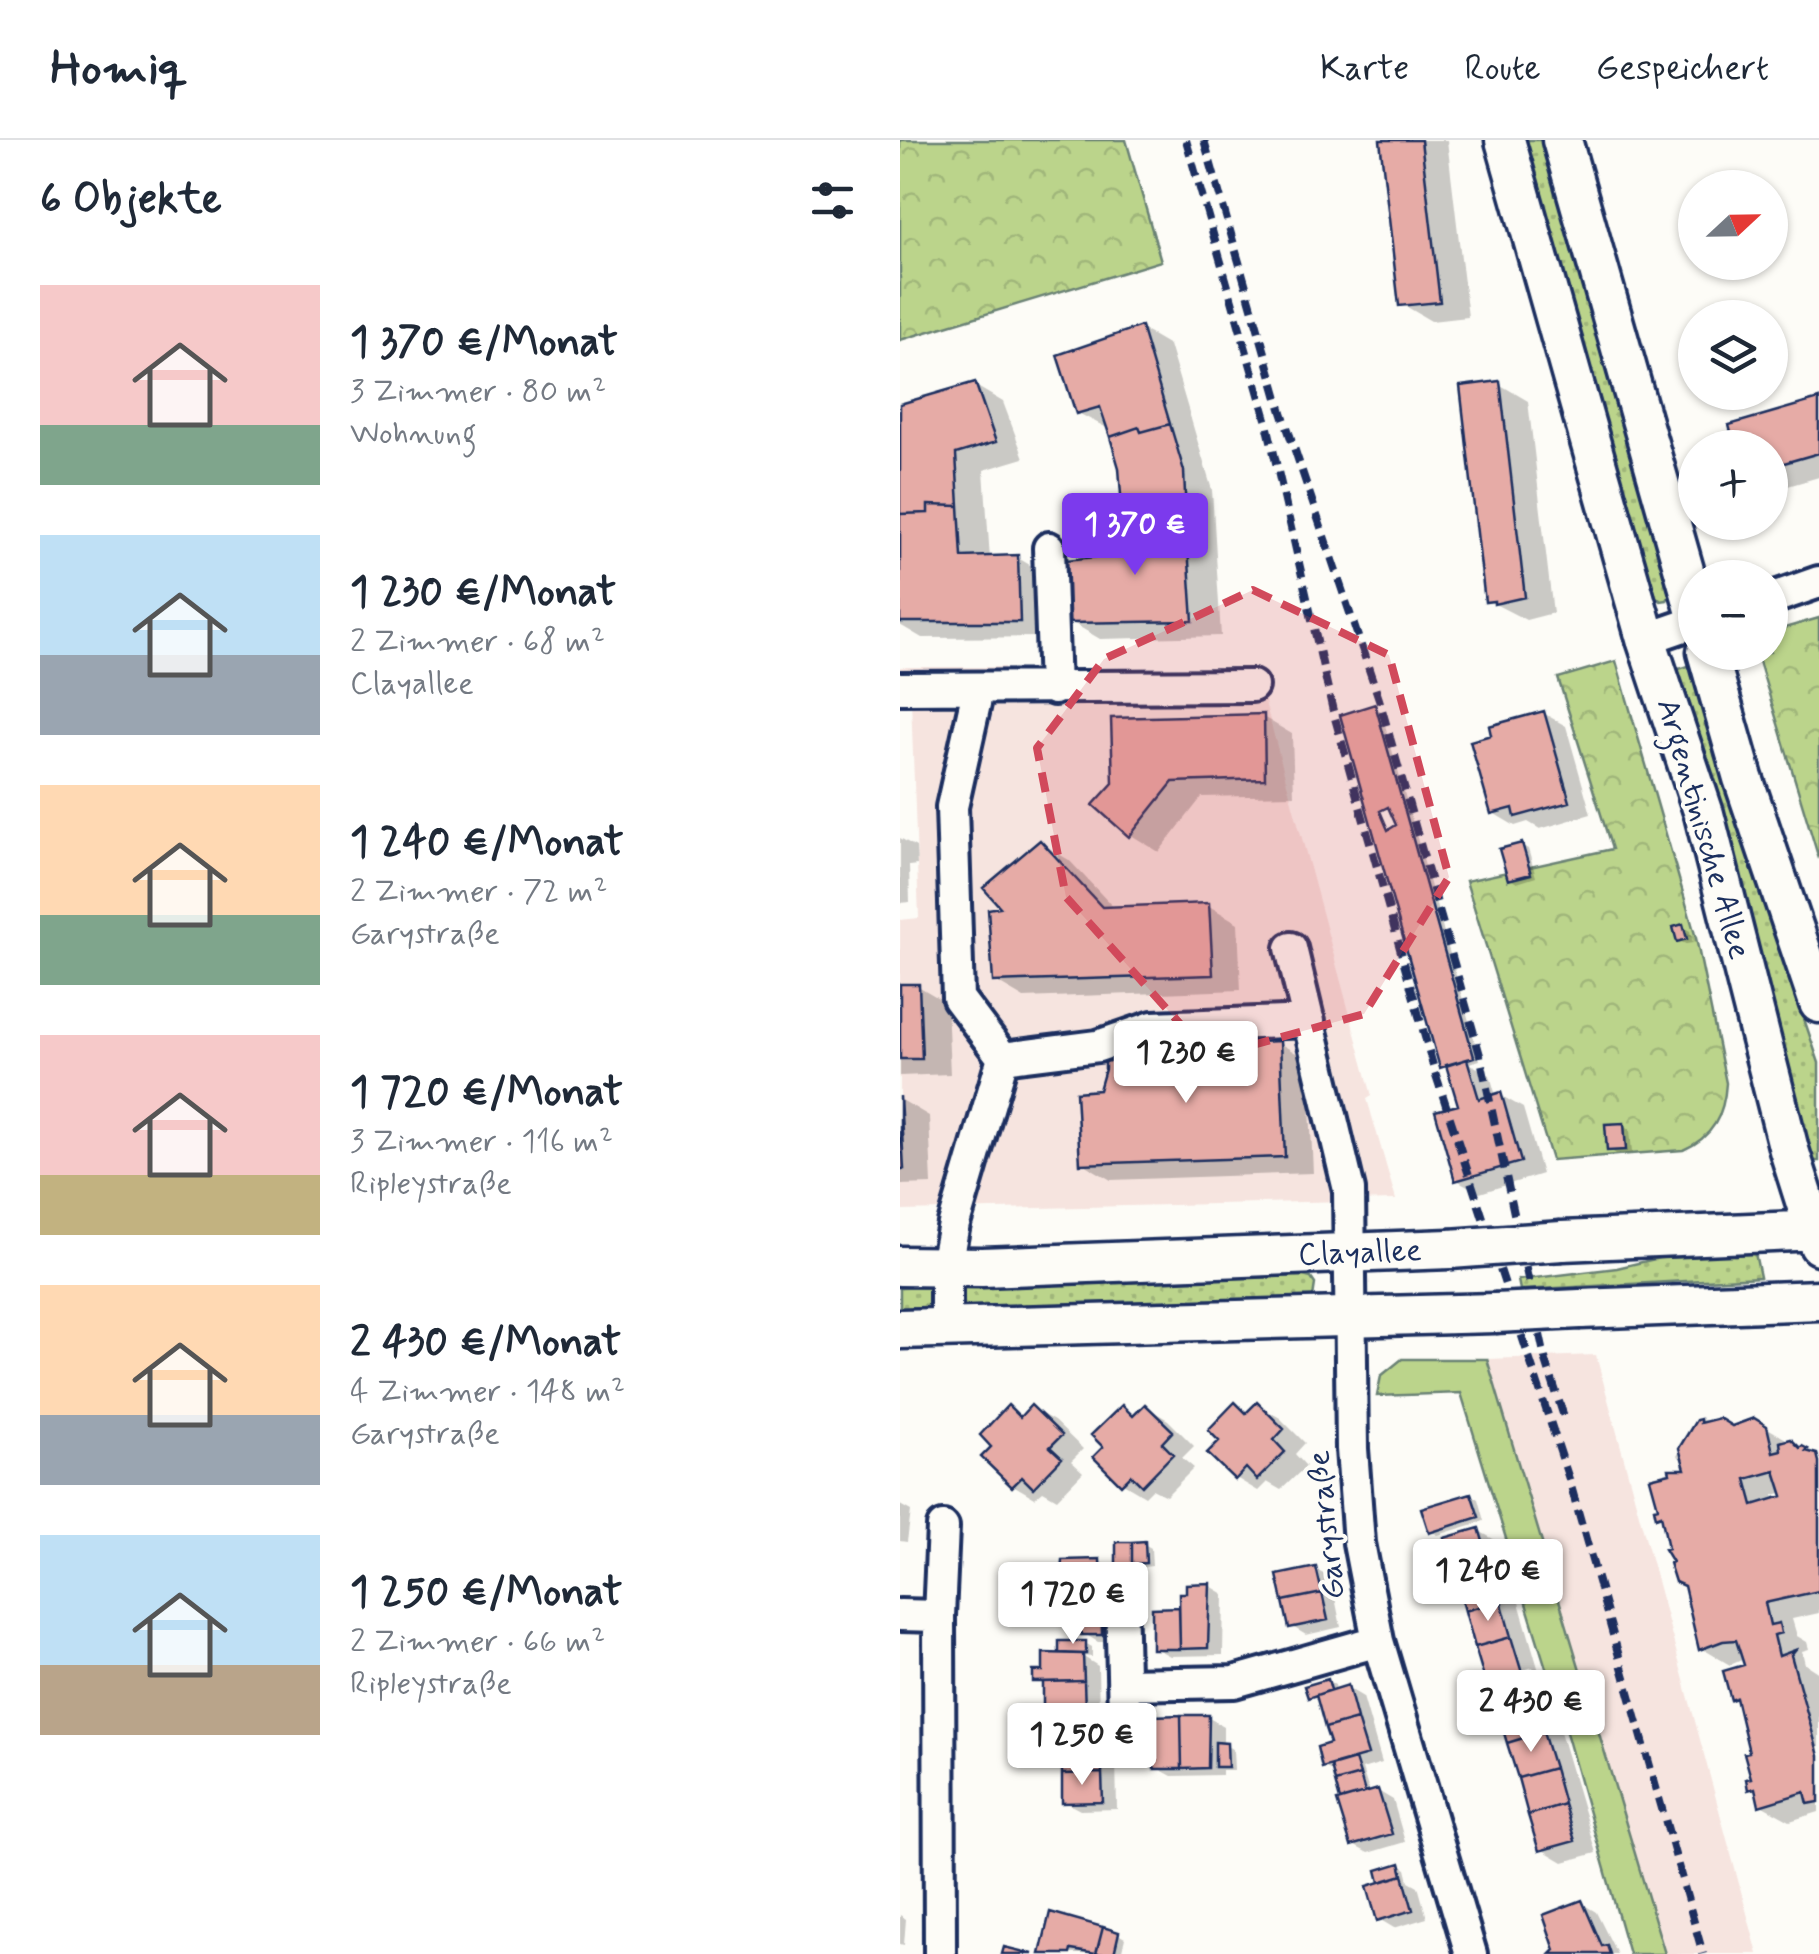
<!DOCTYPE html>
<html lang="de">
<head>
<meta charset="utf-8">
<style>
	:root { --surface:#fff; --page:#f6f6f7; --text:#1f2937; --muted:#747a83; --line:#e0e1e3; --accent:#7c3aed }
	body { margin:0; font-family:Mynerve,sans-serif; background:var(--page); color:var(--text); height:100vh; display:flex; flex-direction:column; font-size:38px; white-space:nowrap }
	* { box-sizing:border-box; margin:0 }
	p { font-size:32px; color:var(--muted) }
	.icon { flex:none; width:55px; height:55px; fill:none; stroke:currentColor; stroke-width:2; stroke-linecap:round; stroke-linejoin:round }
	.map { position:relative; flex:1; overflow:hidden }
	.side { display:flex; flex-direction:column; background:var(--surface); width:900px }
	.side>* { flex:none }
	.needle { width:65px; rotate:68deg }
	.buttons { position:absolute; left:778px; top:30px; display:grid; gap:20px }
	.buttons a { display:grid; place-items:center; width:110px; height:110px; border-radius:50%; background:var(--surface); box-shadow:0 2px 8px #0004; font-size:50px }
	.price { position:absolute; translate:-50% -85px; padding:0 22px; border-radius:10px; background:#fff; color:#222; font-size:32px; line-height:65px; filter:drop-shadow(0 2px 5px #0008) }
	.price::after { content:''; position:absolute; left:50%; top:60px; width:30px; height:22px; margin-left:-15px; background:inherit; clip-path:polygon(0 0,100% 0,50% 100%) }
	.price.on { background:var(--accent); color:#fff }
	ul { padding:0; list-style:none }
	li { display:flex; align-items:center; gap:30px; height:250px; padding:0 40px }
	li span { display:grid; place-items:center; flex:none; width:280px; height:200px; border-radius:0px; color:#555 }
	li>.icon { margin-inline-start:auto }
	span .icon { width:120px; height:120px; fill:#fffc; stroke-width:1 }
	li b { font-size:42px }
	h2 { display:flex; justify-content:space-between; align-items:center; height:120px; padding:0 40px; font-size:42px }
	header { display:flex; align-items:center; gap:60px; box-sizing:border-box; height:140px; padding:0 50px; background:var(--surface); border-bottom:2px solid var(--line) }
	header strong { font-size:48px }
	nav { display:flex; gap:55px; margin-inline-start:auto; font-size:35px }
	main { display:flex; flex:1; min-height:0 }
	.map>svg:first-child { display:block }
</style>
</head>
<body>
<header>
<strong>Homiq</strong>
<nav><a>Karte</a><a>Route</a><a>Gespeichert</a></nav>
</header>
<main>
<section class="side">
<h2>6 Objekte<svg class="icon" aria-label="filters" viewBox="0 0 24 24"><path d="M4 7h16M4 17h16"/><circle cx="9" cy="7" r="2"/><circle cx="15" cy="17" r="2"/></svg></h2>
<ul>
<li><span style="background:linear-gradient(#f6c9c9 70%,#7fa58c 0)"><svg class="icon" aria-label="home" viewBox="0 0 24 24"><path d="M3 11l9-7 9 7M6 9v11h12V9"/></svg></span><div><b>1 370 €/Monat</b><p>3 Zimmer · 80 m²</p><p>Wohnung</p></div></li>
<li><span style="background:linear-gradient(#bfe0f5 60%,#9aa5b1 0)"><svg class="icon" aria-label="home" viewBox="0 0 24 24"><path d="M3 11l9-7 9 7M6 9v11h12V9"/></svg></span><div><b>1 230 €/Monat</b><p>2 Zimmer · 68 m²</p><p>Clayallee</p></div></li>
<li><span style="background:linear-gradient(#ffd9b3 65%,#7fa58c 0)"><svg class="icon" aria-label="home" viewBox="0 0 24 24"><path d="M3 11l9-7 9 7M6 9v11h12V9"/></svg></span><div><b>1 240 €/Monat</b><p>2 Zimmer · 72 m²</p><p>Garystraße</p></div></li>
<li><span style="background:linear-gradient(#f6c9c9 70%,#c2b280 0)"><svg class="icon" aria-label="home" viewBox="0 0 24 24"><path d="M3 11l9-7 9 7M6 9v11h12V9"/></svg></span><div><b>1 720 €/Monat</b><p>3 Zimmer · 116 m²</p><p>Ripleystraße</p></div></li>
<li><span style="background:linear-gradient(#ffd9b3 65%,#9aa5b1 0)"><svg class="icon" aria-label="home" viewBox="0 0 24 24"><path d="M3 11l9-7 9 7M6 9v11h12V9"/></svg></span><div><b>2 430 €/Monat</b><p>4 Zimmer · 148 m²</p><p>Garystraße</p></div></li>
<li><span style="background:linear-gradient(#bfe0f5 65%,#b9a48a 0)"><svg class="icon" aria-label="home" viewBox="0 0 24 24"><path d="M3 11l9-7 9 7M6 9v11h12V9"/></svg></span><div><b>1 250 €/Monat</b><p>2 Zimmer · 66 m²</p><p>Ripleystraße</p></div></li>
</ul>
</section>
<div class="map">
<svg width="919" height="1814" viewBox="0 0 919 1814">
	<defs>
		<pattern id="grass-dots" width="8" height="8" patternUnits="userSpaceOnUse" patternTransform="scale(2.5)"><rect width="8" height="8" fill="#bbd48b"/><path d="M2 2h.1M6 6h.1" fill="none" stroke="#a0b67a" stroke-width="1.8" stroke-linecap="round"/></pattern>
		<pattern id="forest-crowns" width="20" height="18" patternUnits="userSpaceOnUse" patternTransform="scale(2.5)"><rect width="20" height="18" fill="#bbd48b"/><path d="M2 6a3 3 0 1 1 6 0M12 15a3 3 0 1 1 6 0" fill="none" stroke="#a0b67a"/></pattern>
	</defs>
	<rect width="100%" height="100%" fill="#fdfcf7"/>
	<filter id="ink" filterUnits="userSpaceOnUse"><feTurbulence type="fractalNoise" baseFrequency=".01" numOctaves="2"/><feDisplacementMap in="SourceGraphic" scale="20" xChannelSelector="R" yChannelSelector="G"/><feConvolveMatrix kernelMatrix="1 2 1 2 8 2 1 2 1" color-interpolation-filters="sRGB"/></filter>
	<g filter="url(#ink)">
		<!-- built -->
		<path fill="#f6e4df" d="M0,527h104l2,10 250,-8 116,427 -5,3 29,101 -496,11v-291l19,-2 -8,-218 -11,-1z
			M696,1215l162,599h-93l-178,-595z"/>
		<!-- grass -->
		<path fill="url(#grass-dots)" stroke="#6b8274" stroke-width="2.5" d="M623,0h21l128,451 -5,9 -6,1 -10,-9z
			M788,526l6,3 46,161 79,233v98h-10l-132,-484 2,-8z
			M855,1113l5,24 -240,13 -2,-10 99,-12 42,-10z
			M403,1136l8,2 4,6 -2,13 -7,3 -406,8v-20z"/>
		<!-- forest -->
		<path fill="url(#forest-crowns)" stroke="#6b8274" stroke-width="2.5" d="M0,0h226l35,121 -261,79z
			M919,478v241l-61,-201 3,-5 9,-1v-14l4,-7z
			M716,521l80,277 30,145c-2,32 -13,54 -43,67l-131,10 -86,-279 146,-32 -54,-171z"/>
		<!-- park -->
		<path fill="#bbd48b" stroke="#6b8274" stroke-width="2.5" d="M502,1219h85l178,595h-36l-61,-215 -107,-346 -84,3 4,-20z"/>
		<!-- shadow -->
		<path fill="#0003" fill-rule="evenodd" d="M483,0h64l21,177 -37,4 -29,-17z
			M240,188l29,17 43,145 9,146 -121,3 -29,-17 56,-66 -6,-88 -12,-39 -31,-16z
			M599,244l29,17 25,212 -27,7 -39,-20z
			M74,245l29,17 21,56 -40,12 6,89 28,-1 29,17 2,62 -127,1 -22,-13v-219z
			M919,261v76l-45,13 -4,-3v-39z
			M474,567l7,4 99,349 -11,3 21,12 6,21 4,-1 23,13 19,66 -62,19 -23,-13 4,-73 -11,-36 -7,-5z
			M643,573l23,13 25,88 -51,15 -12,-7 -13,4 -22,-13z
			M363,577l29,17 2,61 -92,2 -43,55 -28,-17 -35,-30z
			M0,698l16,9 1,18 -8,1 1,36 -10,1z
			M140,703l29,17 46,49 94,-3 29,17 3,67 -217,8 -29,-17 10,-72z
			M621,705l7,4 8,28 -19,6 -7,-4z
			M783,787l7,4 3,12 -7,1 -7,-3z
			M18,846l29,17 3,71 -50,2v-89z
			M379,903l29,17 5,113 -202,7 -29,-17 19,-71z
			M0,959l29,17 3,68 -32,1z
			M724,985l6,4 2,24 -16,1 -6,-4z
			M336,1265l14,8 8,-8 22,13 25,25 -10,11 11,12 -25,24 -14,-8 -9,9 -22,-13 -14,-37z
			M246,1267l22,13 26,26 -12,12 12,10 -28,28 -14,-7 -7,7 -22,-13 -26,-26 10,-10 15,-39 15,8z
			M108,1268l15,9 8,-9 23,13 29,28 -12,12 12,11 -26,27 -14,-8 -8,7 -22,-13z
			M800,1279l33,10 21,-9 61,36 4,17v140l-27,6 5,17 10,6 2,7 -7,2 3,13 14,9v139l-29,9 -29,-16 -3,-12 -7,-5 3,-9 -2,-25 -14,-53 -5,-3 14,-31 -3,-8 -14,6 -29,-17 -14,-61 -12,-24 -11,-45 -6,-3 29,-44 -1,-10 -9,-5zM885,1352l1,5 -10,4 -2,-6z
			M571,1355l7,4 6,22 -46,14 -7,-4z
			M0,1365l11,6 -4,31 -7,-1z
			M579,1391l23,13 41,141 -33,10 -22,-13zM633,1527l2,5 -33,10v-6z
			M244,1404l7,4 1,18 -27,4 -6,-3z
			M200,1422l15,8 2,72h-19l-15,-9v-9h-14l-15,-9 10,-40z
			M416,1430l15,8 10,49 -35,8 -15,-9z
			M309,1445l15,9 -1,61 -53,1 -15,-8 -1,-38h27z
			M185,1503l7,4v10l-10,-1 16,10 1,51h-6l1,10 -23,-2 -7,-4v-4l-18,-9v-22l-10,-6 33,-24 -8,-4z
			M428,1541l7,4 1,7 12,-4 15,9 19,66 -20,6 8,25 8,-3 15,9 12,42 -37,11 -15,-8 -6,-44 -4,-3 -8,-25 -11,-6 9,-22 -13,-46 -10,-3z
			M632,1558l22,13 42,142 -33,9 -22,-13z
			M309,1578l14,8v19l10,4 1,21h-12v5l-50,1 -15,-8z
			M201,1596l6,4 1,13 8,5 1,51 -37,1 -15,-8 20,-54 -8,-4z
			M499,1725l7,4 3,12 9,5 9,32 -33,10 -15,-9 6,-36 -3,-3z
			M681,1763l15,9 21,42h-64l5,-2z
			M0,1775l6,4 -2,26 -4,-1z
			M218,1794l7,4 -4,16h-78z"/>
		<!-- building -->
		<path fill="#e6aba6" stroke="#1b2f5e" stroke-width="2.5" fill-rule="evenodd" d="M480,0h41l19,162 -41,4z
			M241,186l29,98 -29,8 -2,-5 -29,10 -10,-30 -24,7 -19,-59z
			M600,241l25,216 -31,7v-3l-9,1 -25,-216z
			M75,242l21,60 -40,12 3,52 -31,-1v8l-28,1v-110z
			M919,259v54l-49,14v-19h-35l-6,-23z
			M270,284l14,47 2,46 -29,-1v6h-34l-4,-54 -9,-31 29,-10 2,5z
			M28,365l31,1 3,51 56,-2 2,67h-120v-108l28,-1z
			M257,376l29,1 7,104 -125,2 -3,-63 59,-6 -1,-32h34z
			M475,564l99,353 -34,11 -100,-353z
			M644,571l26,91 -55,15 -2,-9 -22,6 -21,-73 21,-6 -2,-9z
			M364,574l1,65 -92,3 -44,55 -36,-32 20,-22 -2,-65z
			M488,667l8,18 -8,5 -8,-19z
			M140,700l62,67 107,-4 4,72 -220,7 -5,-73 12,-2 -17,-19z
			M622,703l9,31 -23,6 -9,-31z
			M783,784l4,15 -10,3 -4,-15z
			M0,844h19l3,75h-22z
			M380,901l5,116 -205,7 -4,-72 23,-2 6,-21v-10l58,-6 -1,-7z
			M567,919l12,40 22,-7 20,70 -66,19 -20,-70 23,-6 -12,-40z
			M0,956l4,73h-4z
			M724,983l2,27 -19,1 -2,-27z
			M335,1262l11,11 11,-11 27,27 -10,11 11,12 -28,28 -11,-12 -11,12 -28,-27 12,-12 -11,-11z
			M245,1264l28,27 -11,12 11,11 -31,32 -11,-11 -10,10 -28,-28 10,-10 -12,-12 31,-30 11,11z
			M108,1265l12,12 11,-12 31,30 -12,12 12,11 -29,30 -11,-11 -10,10 -31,-30 10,-10 -11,-12z
			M819,1278l13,8 22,-8 13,8 6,26 8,-2 -1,-8 11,-3 9,9 2,-2 6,3 -2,2 11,3 2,8v129l-54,12 5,22 9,-2 2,10 -7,2 5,21 16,-6 -4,5 28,101v46l-11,2 -3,-12 -46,14 -4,-18 -7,2 -2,-11 5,-1 -7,-25 5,-1 -13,-54 -5,2 -8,-29 21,-6 -8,-25 -13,1 -24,9 -15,-64 -9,-4 -6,-19 3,-1 -8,-13 4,-1 -7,-33 -5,2 -2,-9 4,-1 -8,-29 20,-5 -1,-4h16l-6,-21 17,-28 4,-1v4zM875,1331l8,25 -30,9 -7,-26z
			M571,1353l8,24 -50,16 -8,-25z
			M579,1388l11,37 -35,10 -11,-37z
			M245,1401l1,22 -14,1v-22z
			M216,1402h16v26h-16z
			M200,1419l1,29 -50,1 -1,-16h11l1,-13z
			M590,1425l11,35 -36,11 -10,-36z
			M416,1427l6,26 -39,8 -6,-26z
			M310,1443l-2,65 -28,1 -1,-56h7v-9z
			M201,1448l1,47h-21l-1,-19 -28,1 -1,-28z
			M422,1453l6,27 -39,8 -6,-27z
			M601,1460l10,37 -36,10 -10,-36z
			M279,1467l1,42h-28v-41z
			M611,1497l11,36 -36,11 -11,-37z
			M159,1501h27v13l-27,-1z
			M143,1513l40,1 1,27 -51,1v-11h10z
			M428,1539l3,11 -23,8 -4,-12z
			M184,1541l1,29h-42v-28z
			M448,1545l9,34 -32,9 -9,-33z
			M632,1555l11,37 -36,11 -11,-37z
			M162,1570h25v14l-25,-1z
			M281,1575h28l-1,53 -26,1z
			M281,1575l1,54h-28l-2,-53z
			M457,1579l11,36 -46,13 -5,-21 13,-4 -5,-15z
			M643,1592l11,36 -36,10 -11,-35z
			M175,1593l26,1 1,12 -27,-1z
			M315,1602l12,1 1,24h-13z
			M162,1605l40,1v27l-40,1z
			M455,1619l5,16 -25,7 -4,-16z
			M654,1628l10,36 -36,11 -10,-37z
			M202,1633l1,29 -41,1v-29z
			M460,1635l5,18 -25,7 -5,-18z
			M478,1649l14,45 -41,12 -14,-45z
			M664,1664l11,37 -36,10 -11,-36z
			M500,1723l3,12 -23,7 -3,-12z
			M503,1735l10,35 -36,11 -10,-35z
			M682,1760l20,46 5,-1 3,9h-59l4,-4 -12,-35z
			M150,1772l53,15 -7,27 -25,-4 -1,4h-30z
			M203,1787l16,5 -5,22h-18z
			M104,1807l29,7h-31z"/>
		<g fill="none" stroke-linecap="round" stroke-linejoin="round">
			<defs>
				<path id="minor" d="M149,408l5,141
					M870,459l49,-17
					M746,499l49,-17
					M0,548l352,-2
					M391,808l58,242 3,259 7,94 19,98 93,313
					M103,918l95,-12 55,-19 156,-6
					M46,1189v-64l8,-41 49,-166 -45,-60 -6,-191 26,-117
					M221,1457l3,116
					M0,1475l39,1
					M223,1544l111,-2 144,-41
					M40,1814l-1,-338 4,-89"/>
				<path id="major" d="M605,0l141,499 58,175 85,336 30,95
					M662,0l133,469
					M807,512l36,126 76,225
					M662,1101l257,-11
					M0,1126l82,1 468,-18
					M680,1169l239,-9
					M0,1189l595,-16"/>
			</defs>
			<!-- minor casing -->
			<use href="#minor" stroke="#1b2f5e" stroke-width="38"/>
			<!-- major casing -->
			<use href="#major" stroke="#1b2f5e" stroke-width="45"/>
			<!-- minor -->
			<use href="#minor" stroke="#fdfcf7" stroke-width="30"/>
			<!-- major -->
			<use href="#major" stroke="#fdfcf7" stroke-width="38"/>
			<!-- rail -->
			<path stroke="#1b2f5e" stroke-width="8" stroke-dasharray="15 8" stroke-linecap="butt" d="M286,0l80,279 67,292 101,358 135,410 134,475
				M304,0l78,272 97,287 101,356 65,303 20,62"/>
			<defs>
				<path id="major-bridge" d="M550,1109l112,-8
					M595,1173l85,-4"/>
			</defs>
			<!-- major-bridge casing -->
			<use href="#major-bridge" stroke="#1b2f5e" stroke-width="45" stroke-linecap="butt"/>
			<!-- major-bridge -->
			<use href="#major-bridge" stroke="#fdfcf7" stroke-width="38"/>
		</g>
	</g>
	<!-- marked area -->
	<path fill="#d1495b" fill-opacity="0.2" stroke="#d1495b" stroke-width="8" stroke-dasharray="20 12" stroke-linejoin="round" d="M353,450l136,65 60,222 -85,137 -154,43 -144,-160 -29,-149 67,-89z"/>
	<g text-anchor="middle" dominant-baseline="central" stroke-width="8" stroke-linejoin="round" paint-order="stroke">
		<!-- street labels -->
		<g font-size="32" fill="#1b2f5e" stroke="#fdfcf7">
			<text transform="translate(803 689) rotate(74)">Argentinische Allee</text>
			<text transform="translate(460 1113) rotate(-2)">Clayallee</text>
			<text transform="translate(427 1385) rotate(-96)">Garystraße</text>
		</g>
	</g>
</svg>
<div class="buttons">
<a><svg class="needle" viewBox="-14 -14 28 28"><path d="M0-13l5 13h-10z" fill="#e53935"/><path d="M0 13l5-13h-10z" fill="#747a83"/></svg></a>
<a><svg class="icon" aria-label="layers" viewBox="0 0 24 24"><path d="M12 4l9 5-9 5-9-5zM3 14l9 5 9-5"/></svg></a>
<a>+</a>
<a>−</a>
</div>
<b class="price on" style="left:235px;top:438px">1 370 €</b>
<b class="price" style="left:286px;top:966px">1 230 €</b>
<b class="price" style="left:588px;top:1484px">1 240 €</b>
<b class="price" style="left:173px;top:1507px">1 720 €</b>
<b class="price" style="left:631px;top:1615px">2 430 €</b>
<b class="price" style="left:182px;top:1648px">1 250 €</b>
</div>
</main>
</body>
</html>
